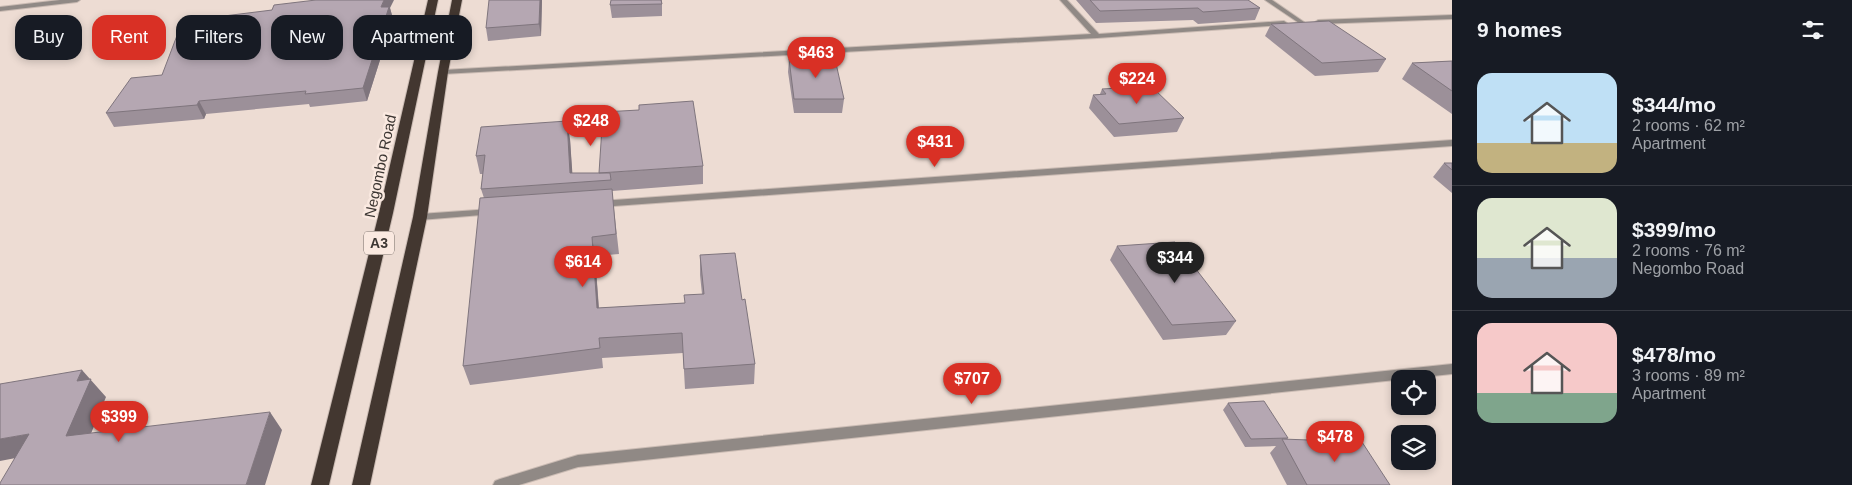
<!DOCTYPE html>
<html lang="en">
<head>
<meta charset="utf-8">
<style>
	:root { --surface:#171b24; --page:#20242c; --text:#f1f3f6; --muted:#9ea1a6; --line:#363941; --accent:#d93025 }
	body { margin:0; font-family:Arial,sans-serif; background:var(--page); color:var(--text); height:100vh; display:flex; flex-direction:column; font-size:19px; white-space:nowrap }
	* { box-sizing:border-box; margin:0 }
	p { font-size:16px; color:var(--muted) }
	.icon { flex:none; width:28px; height:28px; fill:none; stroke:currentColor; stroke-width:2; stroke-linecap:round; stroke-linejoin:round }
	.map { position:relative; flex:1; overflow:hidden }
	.panel { display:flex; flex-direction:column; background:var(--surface); width:400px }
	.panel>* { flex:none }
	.hud { position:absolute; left:15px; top:15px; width:475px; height:45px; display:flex; gap:10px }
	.tools { position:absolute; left:1391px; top:370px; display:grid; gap:10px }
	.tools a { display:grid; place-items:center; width:45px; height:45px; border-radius:10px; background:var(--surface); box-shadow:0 2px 8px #0003; font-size:25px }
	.price { position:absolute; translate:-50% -42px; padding:0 11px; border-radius:18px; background:var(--accent); color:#fff; font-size:16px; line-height:32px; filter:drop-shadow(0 1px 2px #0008) }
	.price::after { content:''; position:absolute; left:50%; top:30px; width:15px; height:11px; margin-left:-8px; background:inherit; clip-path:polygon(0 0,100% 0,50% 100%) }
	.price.selected { background:#222; color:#fff }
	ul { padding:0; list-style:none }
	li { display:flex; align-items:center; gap:15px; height:125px; padding:0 25px }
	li+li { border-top:1px solid var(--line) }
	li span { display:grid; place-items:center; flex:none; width:140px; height:100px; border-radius:15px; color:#555 }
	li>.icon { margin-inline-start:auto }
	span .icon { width:60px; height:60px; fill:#fffc; stroke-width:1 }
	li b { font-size:21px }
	h2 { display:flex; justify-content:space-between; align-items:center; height:60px; padding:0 25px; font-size:21px }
	.chip { padding:0 18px; border-radius:15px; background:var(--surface); box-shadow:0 2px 8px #0003; font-size:18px; line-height:45px }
	.chip.selected { background:var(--accent); color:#fff }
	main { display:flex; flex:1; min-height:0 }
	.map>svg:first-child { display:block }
</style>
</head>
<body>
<main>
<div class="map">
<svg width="1452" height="485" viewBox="0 0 1452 485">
	<rect width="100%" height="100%" fill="#eddcd3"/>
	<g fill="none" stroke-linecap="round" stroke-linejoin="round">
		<defs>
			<path id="minor" d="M60,0h20l-3,2 -77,9v-4z
				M1060,0h7l32,34 185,-13 3,2 -3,2 -187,13 -654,36 -4,-2 4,-2 648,-36z
				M1265,0h7l32,22 -5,1z
				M1452,15v4l-134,5 -3,-2 3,-2z
				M1452,140v6l-852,61 -5,-3 5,-3z
				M491,209l5,3 -2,2 -74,6 -5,-3 5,-3z
				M1452,364v10l-874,93 -59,18h-26l2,-4 5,-2 78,-24z"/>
			<path id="trunk" d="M428,0h10l-45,213 -64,272h-18l68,-272z
				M452,0h10l-14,72 -21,145 -57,268h-18l61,-268 25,-145z"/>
		</defs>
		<!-- minor casing -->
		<use href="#minor" stroke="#cabbb3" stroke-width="2"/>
		<!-- trunk casing -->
		<use href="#trunk" stroke="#cabbb3" stroke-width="2"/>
		<!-- minor -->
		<use href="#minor" fill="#908985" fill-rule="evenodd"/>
		<!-- trunk -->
		<use href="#trunk" fill="#433730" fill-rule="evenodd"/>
	</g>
	<!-- wall -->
	<path fill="#9c9099" d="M542,0l-1,36 -53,5 -2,-13z
		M662,0v16l-50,2 -2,-13z
		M1076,0h172l12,8 -5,12 -57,4 -5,-4 -97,3z
		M390,8l3,11 -26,82 -57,6 -1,-3 -103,10 -2,5 -90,8 -8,-14 56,-38 37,-52 73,-13z
		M1271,24l115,35 -8,13 -63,4 -50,-40z
		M789,59l55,40 -2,14h-48l-6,-41z
		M1452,61v53l-50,-35 10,-16z
		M1102,89l82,29 -7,14 -63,5 -25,-29 4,-13 7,-1z
		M570,139l2,34h27l104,-7v18l-91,7 7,63 -24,2 4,52 86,-5 17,-9 -2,-19v-20l42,45 13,64 -1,20 -69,5 -2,-36 -81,5 1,10 -133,17 -7,-19 21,-168 -3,-9 2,-15h-3l-4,-18z
		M1444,163h8v30l-19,-16z
		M1117,246l119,75 -10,14 -63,5 -53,-80z
		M1228,403l60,35 -1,1 103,46h-103l-17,-32 6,-7 -31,1 -22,-37z"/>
	<!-- shaded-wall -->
	<path fill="#7f757d" d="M384,0h10l-4,8 3,11 -26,82 -4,-13 18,-81z
		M540,0h2l-1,36 -2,-12z
		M199,101l7,13 -2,5 -7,-14z
		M567,121l3,18 3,43 -3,-9z
		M592,237l3,19 5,71 -3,-19z
		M82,370l24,27 -23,56 -17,-17 11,-55z
		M270,412l12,18 -17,55h-19z
		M29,434l18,18 -47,9v-22z"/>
	<!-- building -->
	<path fill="#b5a7b2" stroke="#7f757d" d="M316,0h68l-3,7h8l-26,81 -58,6 1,-3 -107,10 -2,4 -91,8 25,-35 31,-3 19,-50 18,-2 1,-4 72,-9 2,-5z
		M489,0h51l-1,24 -53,4z
		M611,0h50l1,4 -52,1z
		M1090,0h158l12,8 -57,4 -5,-4 -98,3z
		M1329,21l57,38 -64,4 -51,-39z
		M789,59h46l9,40h-50z
		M1452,61v30l-40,-28z
		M1151,86l33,32 -65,6 -26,-29 13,-1 -4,-5z
		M693,101l10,65 -104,7h11l1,7 -130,9 4,-34 -9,1 5,-29 86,-6 3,52h29l4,-61 36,-2v-5z
		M1444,163h8v7z
		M612,189l4,45 -24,3 5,71 88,-5 -1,-8 20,-1 -4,-39 35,-2 7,47 3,-1 10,65 -71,5 -2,-36 -83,5 1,10 -137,18 17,-168z
		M1175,242l61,79 -64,4 -55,-79z
		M82,370l-5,11 14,-2 -25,57 204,-24 -24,73h-246v-2l29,-49 -29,5v-55z
		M1264,401l24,37 -37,1 -23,-36z
		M1282,439l80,3 28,43h-83z"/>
	<g text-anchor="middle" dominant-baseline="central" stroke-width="5" stroke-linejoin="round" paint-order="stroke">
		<!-- shield labels -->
		<rect fill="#fae9e0" stroke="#766c67" stroke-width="1" x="364" y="231.5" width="30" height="23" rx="4"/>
		<g font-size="14" font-weight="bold" fill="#3d3733">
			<text x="379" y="243">A3</text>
		</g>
		<!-- street labels -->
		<g font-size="15" fill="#3d3733" stroke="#fae9e0">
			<text transform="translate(380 166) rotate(-78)">Negombo Road</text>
		</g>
	</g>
</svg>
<div class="tools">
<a><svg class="icon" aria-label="locate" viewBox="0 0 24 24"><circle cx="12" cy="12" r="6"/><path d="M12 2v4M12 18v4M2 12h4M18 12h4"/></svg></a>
<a><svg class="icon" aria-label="layers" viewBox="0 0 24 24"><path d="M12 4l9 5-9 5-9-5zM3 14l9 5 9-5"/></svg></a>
</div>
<b class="price" style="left:816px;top:79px">$463</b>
<b class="price" style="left:1137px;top:105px">$224</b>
<b class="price" style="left:591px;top:147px">$248</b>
<b class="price" style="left:935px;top:168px">$431</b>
<b class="price selected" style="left:1175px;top:284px">$344</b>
<b class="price" style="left:583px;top:288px">$614</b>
<b class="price" style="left:972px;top:405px">$707</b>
<b class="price" style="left:119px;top:443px">$399</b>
<b class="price" style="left:1335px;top:463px">$478</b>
<div class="hud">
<a class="chip">Buy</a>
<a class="chip selected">Rent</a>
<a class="chip">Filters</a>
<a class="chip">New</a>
<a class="chip">Apartment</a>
</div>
</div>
<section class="panel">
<h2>9 homes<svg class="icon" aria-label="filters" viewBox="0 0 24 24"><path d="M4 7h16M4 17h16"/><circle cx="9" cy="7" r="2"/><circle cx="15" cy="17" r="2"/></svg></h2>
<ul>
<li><span style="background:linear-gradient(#bfe0f5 70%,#c2b280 0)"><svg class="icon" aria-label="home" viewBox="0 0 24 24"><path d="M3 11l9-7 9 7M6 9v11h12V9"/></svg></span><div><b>$344/mo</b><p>2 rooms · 62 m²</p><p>Apartment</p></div></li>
<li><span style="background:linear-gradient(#dfe7d0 60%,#9aa5b1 0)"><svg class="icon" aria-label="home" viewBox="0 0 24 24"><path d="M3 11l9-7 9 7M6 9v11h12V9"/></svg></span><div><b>$399/mo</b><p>2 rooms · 76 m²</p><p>Negombo Road</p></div></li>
<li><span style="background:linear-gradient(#f6c9c9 70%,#7fa58c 0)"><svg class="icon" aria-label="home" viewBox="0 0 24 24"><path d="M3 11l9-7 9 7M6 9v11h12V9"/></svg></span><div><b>$478/mo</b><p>3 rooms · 89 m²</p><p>Apartment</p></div></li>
</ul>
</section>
</main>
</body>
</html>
